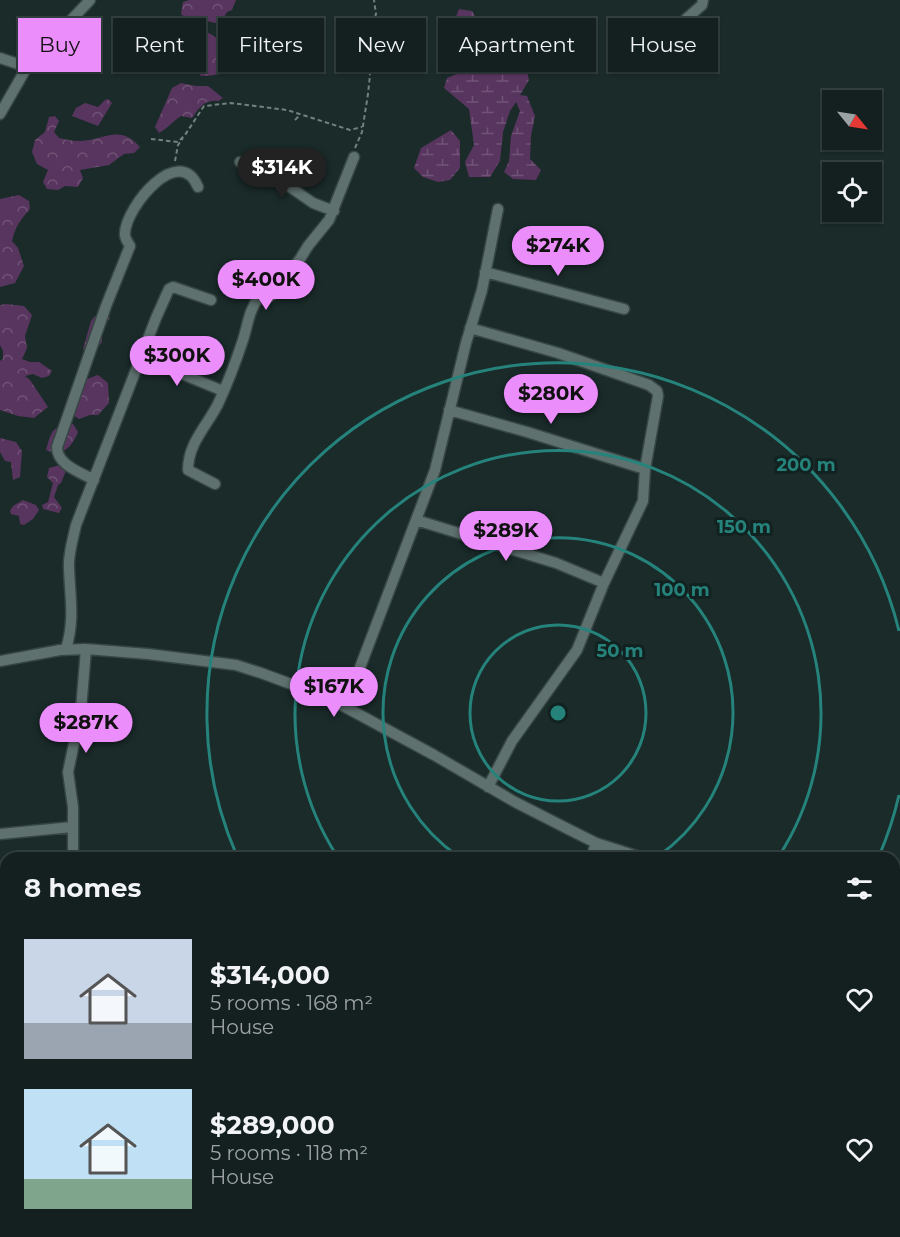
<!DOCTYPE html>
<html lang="en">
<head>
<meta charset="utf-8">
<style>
	:root { --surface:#142020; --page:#212d2d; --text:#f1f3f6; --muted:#9da3a5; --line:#333e3e; --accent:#eb8dfb }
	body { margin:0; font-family:Montserrat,sans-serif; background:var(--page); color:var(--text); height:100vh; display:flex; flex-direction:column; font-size:22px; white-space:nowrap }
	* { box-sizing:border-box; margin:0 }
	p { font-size:20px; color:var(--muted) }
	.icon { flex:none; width:33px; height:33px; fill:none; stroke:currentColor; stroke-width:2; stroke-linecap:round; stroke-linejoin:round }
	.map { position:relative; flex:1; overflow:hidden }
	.panel { position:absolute; left:0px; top:852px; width:900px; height:386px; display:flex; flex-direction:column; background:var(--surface); border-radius:18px 18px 0 0; box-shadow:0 2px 4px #0004,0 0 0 2px var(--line) }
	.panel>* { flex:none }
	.banner { position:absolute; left:18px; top:18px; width:864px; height:54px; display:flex; gap:12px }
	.needle { width:39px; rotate:120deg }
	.tools { position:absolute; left:822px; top:90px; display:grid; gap:12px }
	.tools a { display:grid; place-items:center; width:60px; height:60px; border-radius:0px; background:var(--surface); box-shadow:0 2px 4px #0004,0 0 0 2px var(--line); font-size:30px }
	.price { position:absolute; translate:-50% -51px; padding:0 14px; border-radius:21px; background:var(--accent); color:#111; font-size:20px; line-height:39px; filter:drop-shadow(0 2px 3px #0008) }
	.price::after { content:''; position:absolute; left:50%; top:36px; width:18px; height:14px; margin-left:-9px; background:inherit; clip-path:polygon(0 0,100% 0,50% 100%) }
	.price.selected { background:#222; color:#fff }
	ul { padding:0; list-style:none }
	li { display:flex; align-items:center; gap:18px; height:150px; padding:0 24px }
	li span { display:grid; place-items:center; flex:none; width:168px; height:120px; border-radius:0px; color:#555 }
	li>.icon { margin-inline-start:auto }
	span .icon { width:72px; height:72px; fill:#fffc; stroke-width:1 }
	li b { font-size:26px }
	h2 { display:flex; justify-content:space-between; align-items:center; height:72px; padding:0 24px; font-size:26px }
	.pill { padding:0 21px; border-radius:0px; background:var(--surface); box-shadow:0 2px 4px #0004,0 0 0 2px var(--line); font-size:21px; line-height:54px }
	.pill.selected { background:var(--accent); color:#111 }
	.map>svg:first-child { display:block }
</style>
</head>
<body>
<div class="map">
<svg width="900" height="1237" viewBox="0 0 900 1237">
	<defs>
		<pattern id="forest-crowns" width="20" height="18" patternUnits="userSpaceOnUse" patternTransform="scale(1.5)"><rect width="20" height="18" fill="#58355e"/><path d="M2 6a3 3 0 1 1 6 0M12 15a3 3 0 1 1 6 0" fill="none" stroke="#705376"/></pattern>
		<pattern id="wetland-marsh" width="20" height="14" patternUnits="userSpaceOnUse" patternTransform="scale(1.5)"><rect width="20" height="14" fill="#58355e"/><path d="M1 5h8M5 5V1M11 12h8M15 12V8" fill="none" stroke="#705376"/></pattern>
	</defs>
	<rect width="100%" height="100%" fill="#1a2b2a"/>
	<!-- forest -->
	<path fill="url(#forest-crowns)" d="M189,0h47l-4,10 -5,2 -7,12 -13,-3 -15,3 -11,-10 2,-12z
		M184,24l10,6h10l16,10 12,14 2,14c-9,6 -22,8 -33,8 -10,-10 -11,-19 -10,-33l-9,-5 -7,-9z
		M287,30c7,8 11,18 5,28l-5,-1 -3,-7 -7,-7v-8z
		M267,45l4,2 -6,9 1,8 -10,6 -14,-10 6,-7z
		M177,46l6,6 1,11 -7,11h-9l-7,-5 1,-9 6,-13z
		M181,83l15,3h12l15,12c-8,5 -1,2 -11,3 -10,1 -14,9 -20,17l-11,-2c-9,6 -13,12 -22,17l-4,-6 17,-39z
		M108,99l4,4 -14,23 -26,-10 4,-8 9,-5 13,4 7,-7z
		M55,116l4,5 -5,11 5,6c6,1 13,3 19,3 26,0 41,-18 62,6l-6,6 -10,1 -15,11 -29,5 3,8 -5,9 -13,-1 -7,4 -11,-1 -4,-7 5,-12 -11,-6 -5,-12 3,-12 10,-8 4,-15z
		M19,195l10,6 1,8c-9,10 -15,18 -18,32l6,7 6,18 -9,17 -15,4v-88z
		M6,304l18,2 8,9 -7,21 2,12 -5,11 8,3h9l13,9 -3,5 -7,2 -9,-4 -8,2 5,4 18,27 -14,11 -16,-2 -18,-6v-49l3,-2v-8l-3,-6v-40z
		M107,315l3,3 -3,4 -5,2v18l-10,13 -9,-6 8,-28 4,-5z
		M98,375l10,8 1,20 -11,12h-8l-11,4 -6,-4 6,-24 8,-12z
		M73,424l5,8c-6,15 -15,25 -32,18 6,-20 6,-24 27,-26z
		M0,438l16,4 6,9 -2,26 -7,3 -2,-18 -6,-1 -5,-9z
		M60,465l7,3 -6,15 -3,2 -4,12 8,11 -3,5 -16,-4 -1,-4 6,-3 5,-19 -6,-6 2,-9z
		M23,500l13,5 3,5 -6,9 -9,6 -4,-1 -1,-8 -8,-2 -1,-3 3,-5z"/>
	<!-- wetland -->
	<path fill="url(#wetland-marsh)" d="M459,9l13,2 8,14 12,40 33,-3 4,18 -9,15 7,1 8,20 -4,20 -1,23 11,11 -5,10 -23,-1 -9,-7 5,-11 2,-25 9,-25 -4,-9 -6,9 -7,21 -3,29 -10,16h-21l-4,-15 9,-17 -5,-36 -25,-21 3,-10 12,-5 -5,-10 -11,4 -4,-7 9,-9 19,-4 -12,-28z
		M451,130l9,11v27l-10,12 -12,2 -15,-5 -9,-9 7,-20z"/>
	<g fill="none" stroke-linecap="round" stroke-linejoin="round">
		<defs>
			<path id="minor" d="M686,19l16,-14 1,-5
				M0,58l27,9
				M0,114l27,-47 63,-67
				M240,162l37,16 36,25 21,8
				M485,272l139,37
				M470,328l88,25 91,32 8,6 1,5 -13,73 -2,32 -39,82 -27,67 -65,91 -24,46
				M141,357l82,34
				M449,410l78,22 118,37
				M94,480c-14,-8 -37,-15 -37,-33l49,-141 24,-60c-2,-4 -6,-8 -5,-13 1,-26 54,-91 73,-46
				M215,484l-27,-14c0,-27 19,-44 30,-66 8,-17 19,-46 25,-64 5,-16 6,-30 16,-43l12,-1 3,-3 26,-34 8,-13 21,-26 25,-63
				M416,520l140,43 48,20
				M66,649c9,-30 4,-51 3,-81 -1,-14 4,-29 7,-43l80,-207 13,-29 4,-2 38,13
				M0,661l60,-11 26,-1 62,5 88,11 25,8 57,21 27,13 89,48 81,47 53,27 28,14 47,15
				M345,707l90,-237 31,-127 16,-53 16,-81
				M0,834l72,-7
				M73,858v-51l-5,-35 13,-62 5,-61
				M591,858l5,-15
				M894,925l6,2
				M0,985l6,-1
				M894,1192l6,-9
				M512,1232l2,5
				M292,1237l1,-5
				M391,1237l23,-5
				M875,1237l1,-5"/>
		</defs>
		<!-- minor casing -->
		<use href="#minor" stroke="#374644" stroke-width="13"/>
		<!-- path -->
		<path stroke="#72807f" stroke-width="2" stroke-dasharray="4.5 3" stroke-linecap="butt" d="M295,120l4,-4
			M151,139l27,3 7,-7 19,-29 27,-3 56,7 63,20 12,-3
			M355,148l7,-16 6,-38 2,-19 -5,-25 11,-36 -2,-14
			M175,161l3,-16 5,-7"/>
		<!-- minor -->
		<use href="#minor" stroke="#5e716f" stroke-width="10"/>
	</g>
	<!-- distance rings -->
	<g fill="none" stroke="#25837c" stroke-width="3">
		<circle cx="558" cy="713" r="88"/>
		<path d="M459 857A175 175 0 1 1 657 857"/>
		<path d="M337 856A263 263 0 1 1 779 856"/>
		<path d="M899 795A351 351 0 0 1 879 856M237 856A351 351 0 1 1 899 631"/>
	</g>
	<circle cx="558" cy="713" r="9" fill="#25837c" stroke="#112220" stroke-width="3"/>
	<g font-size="18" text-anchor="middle" font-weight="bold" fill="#25837c" stroke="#112220" stroke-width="6" stroke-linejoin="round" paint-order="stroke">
		<text x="806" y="471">200 m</text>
		<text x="744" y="533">150 m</text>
		<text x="682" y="596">100 m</text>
		<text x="620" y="657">50 m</text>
	</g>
</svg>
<div class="tools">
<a><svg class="needle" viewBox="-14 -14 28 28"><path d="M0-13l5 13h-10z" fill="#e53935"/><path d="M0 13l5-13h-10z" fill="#9da3a5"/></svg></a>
<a><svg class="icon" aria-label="locate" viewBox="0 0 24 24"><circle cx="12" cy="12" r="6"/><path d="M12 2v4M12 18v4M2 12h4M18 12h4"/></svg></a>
</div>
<b class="price selected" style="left:282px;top:199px">$314K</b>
<b class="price" style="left:558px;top:277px">$274K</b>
<b class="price" style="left:266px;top:311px">$400K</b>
<b class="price" style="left:177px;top:387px">$300K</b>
<b class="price" style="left:551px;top:425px">$280K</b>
<b class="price" style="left:506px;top:562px">$289K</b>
<b class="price" style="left:334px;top:718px">$167K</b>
<b class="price" style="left:86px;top:754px">$287K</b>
<div class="banner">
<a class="pill selected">Buy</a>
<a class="pill">Rent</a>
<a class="pill">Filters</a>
<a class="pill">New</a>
<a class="pill">Apartment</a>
<a class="pill">House</a>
</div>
<section class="panel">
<h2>8 homes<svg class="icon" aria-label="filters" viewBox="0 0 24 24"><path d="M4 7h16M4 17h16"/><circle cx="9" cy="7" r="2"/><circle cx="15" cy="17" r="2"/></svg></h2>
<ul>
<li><span style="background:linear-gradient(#c9d6e8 70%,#9aa5b1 0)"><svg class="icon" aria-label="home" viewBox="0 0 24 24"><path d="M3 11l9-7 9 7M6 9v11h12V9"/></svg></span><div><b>$314,000</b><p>5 rooms · 168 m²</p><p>House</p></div><svg class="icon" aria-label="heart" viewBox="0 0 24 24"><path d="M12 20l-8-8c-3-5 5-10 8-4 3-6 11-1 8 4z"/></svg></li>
<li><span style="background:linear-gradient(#bfe0f5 75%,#7fa58c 0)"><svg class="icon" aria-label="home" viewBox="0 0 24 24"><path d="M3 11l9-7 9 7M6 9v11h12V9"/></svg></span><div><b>$289,000</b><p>5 rooms · 118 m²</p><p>House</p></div><svg class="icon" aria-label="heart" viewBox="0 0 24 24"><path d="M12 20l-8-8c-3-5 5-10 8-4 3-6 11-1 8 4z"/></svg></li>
</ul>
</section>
</div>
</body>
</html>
